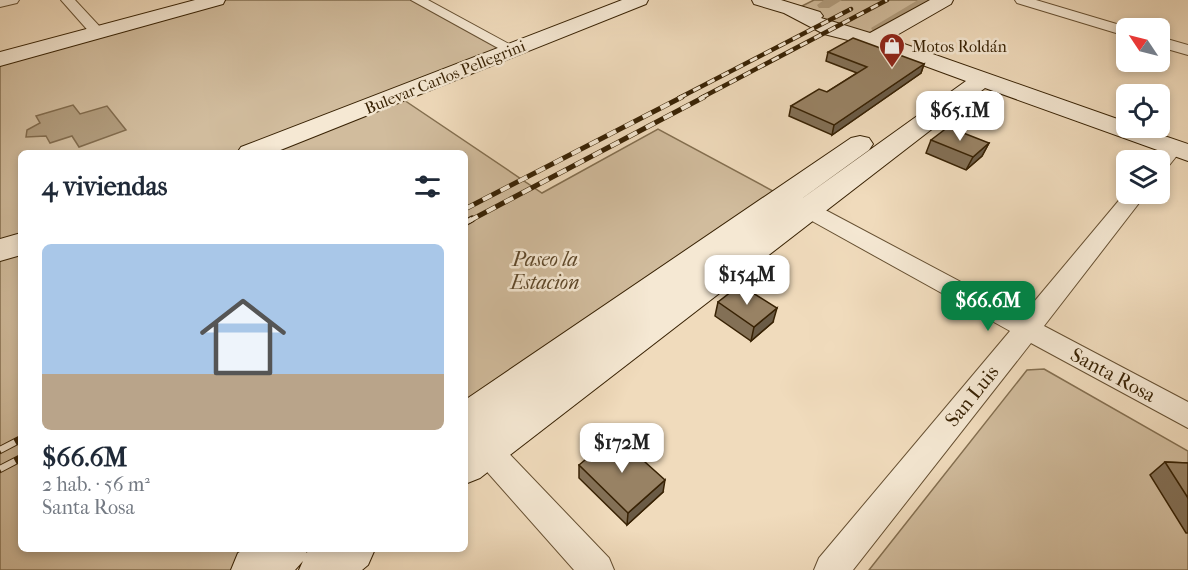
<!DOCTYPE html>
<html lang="es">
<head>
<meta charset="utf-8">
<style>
	:root { --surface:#fff; --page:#f6f6f7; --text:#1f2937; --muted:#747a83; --line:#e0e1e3; --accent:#0b8043 }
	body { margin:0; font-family:"IM FELL French Canon",serif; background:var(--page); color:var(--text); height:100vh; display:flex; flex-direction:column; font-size:22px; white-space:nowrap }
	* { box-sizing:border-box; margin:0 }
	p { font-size:20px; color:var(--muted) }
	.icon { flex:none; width:33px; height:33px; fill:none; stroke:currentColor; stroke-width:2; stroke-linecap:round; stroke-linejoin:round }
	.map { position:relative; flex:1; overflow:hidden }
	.details { position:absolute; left:18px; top:150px; width:450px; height:402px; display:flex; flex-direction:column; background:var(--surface); border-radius:9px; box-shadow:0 3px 9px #0003 }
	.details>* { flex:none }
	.needle { width:39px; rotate:305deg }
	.buttons { position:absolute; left:1116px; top:18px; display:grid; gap:12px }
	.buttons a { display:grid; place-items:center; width:54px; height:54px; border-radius:9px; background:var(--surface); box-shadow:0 3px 9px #0003; font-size:30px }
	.price { position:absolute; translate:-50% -51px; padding:0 14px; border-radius:12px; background:#fff; color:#222; font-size:20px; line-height:39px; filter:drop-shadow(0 2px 3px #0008) }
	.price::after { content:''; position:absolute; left:50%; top:36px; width:18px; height:14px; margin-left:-9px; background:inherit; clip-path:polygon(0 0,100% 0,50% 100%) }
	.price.selected { background:var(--accent); color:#fff }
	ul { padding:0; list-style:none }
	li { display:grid; align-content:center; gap:12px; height:318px; padding:0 24px }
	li+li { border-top:2px solid var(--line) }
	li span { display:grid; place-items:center; height:186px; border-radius:9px; color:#555 }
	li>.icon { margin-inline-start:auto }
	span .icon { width:108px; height:108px; fill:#fffc; stroke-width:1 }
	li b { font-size:26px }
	h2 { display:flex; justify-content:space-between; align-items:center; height:72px; padding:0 24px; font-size:26px }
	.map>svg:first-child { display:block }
</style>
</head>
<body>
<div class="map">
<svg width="1188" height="570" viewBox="0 0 1188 570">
	<rect width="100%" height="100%" fill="#f0dbbc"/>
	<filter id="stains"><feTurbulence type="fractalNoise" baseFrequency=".00333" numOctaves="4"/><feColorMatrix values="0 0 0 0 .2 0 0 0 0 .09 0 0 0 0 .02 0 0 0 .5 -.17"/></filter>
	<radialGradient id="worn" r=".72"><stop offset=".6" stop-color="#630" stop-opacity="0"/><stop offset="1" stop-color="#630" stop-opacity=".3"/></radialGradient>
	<!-- green -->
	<path fill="#d1bc9d" stroke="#846f50" stroke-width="1.5" d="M216,0h202l94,50 -114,46 144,97 116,-64 126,68 -319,225v-269h-444v396h264l-30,21h-255v-511z
		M814,0h130l-71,40 -81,-29z
		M1044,369l144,82v119h-319l158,-200z"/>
	<!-- water -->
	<path fill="#b19c7d" stroke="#816b4d" stroke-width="1.5" d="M73,105l7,9 27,-8 19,24 -47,17 -7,-11 -22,7 -4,-7 -20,1 1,-7 13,-7 -4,-7z"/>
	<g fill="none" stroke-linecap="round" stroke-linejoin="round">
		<!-- canal -->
		<path fill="#b19c7d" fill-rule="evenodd" d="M824,0h18l-13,8h-10l-2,-3z
			M918,0h17l-52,31h-10l-2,-3z"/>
		<defs>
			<path id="street" d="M0,0h19l-2,3 -17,4z
				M61,0h14l27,29 2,3 -2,3h-10z
				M411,0h17l92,50 -3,3h-10z
				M1015,0h21l94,28h-4v8l-109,-33z
				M1160,37l28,8v10l-28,-8z
				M1173,142l7,2 3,4 -16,20 -7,2v-10h-7l13,-16z
				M1126,192l20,2 -102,132 144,76v26l-157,-85 -178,227h-39l5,-12 191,-227 -225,-125 -3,-5 3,-5 7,-1 7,1 224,119z
				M465,414l10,4 134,140 5,12h-40l-109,-123z"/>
			<path id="secondary" d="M195,0h30l-2,4 -223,62v-14z
				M622,0h26l-2,4 -373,149h-36l4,-6z
				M752,0h29l39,12 3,4 -2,2 49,15 60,-33h23l-2,4 -61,35 236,83v6h15l47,16v17l-203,-73 -505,390 -15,6v-43l5,-4 -5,2v-39l386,-262 9,-2 9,2 4,6 -4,6 -76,55 173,-124 -98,-36 -44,-11 -40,-21 -30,-9z
				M21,233v22l-21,6v-22z
				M245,549h63l-2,4 6,-4h63l-7,16 -6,5h-63l4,-9 -8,9h-64l7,-17z"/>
		</defs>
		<!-- street casing -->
		<use href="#street" stroke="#665032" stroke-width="2"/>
		<!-- secondary casing -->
		<use href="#secondary" stroke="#382204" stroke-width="2"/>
		<!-- street -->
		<use href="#street" fill="#f5e8d3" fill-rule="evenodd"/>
		<!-- secondary -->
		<use href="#secondary" fill="#f5e8d3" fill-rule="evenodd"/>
		<defs>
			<path id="rail-far3" d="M679,98l172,-89
				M701,98l186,-98"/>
			<path id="rail-far2" d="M465,209l217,-112
				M469,221l235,-124"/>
			<path id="rail-far1" d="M465,223l7,-4"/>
			<path id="rail" d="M0,450l21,-11
				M0,469l21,-11"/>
		</defs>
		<!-- rail-far3 casing -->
		<use href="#rail-far3" stroke="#382204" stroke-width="4.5"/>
		<!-- rail-far2 casing -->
		<use href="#rail-far2" stroke="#382204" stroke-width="5"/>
		<!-- rail-far1 casing -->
		<use href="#rail-far1" stroke="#382204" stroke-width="7"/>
		<!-- rail casing -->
		<use href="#rail" stroke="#382204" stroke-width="8"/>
		<!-- rail-far3 -->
		<use href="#rail-far3" stroke="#f5e8d3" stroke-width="3" stroke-dasharray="8" stroke-linecap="butt"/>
		<!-- rail-far2 -->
		<use href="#rail-far2" stroke="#f5e8d3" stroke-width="4" stroke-dasharray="10" stroke-linecap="butt"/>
		<!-- rail-far1 -->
		<use href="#rail-far1" stroke="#f5e8d3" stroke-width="4.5" stroke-dasharray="14" stroke-linecap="butt"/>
		<!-- rail -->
		<use href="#rail" stroke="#f5e8d3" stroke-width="6" stroke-dasharray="17" stroke-linecap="butt"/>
	</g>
	<!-- wall -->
	<path fill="#837056" stroke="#382204" stroke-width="1.5" d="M828,52l96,12 -3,9 -89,62 -43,-19 2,-10 36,-14 30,-19 -31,-12z
		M931,140l58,3 -7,13 -16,14 -40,-17z
		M718,302l55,20 -22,19 -36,-25z
		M1165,462l23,1v70h-2l-36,-58z
		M579,465l84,27 -36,33 -48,-47z"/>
	<!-- shaded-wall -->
	<path fill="#6a5b46" stroke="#382204" stroke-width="1.5" d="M924,64l-3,9 -89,62 2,-10z
		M989,143l-7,13 -16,14 7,-13z
		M777,308l-4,14 -22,19 3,-14z
		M665,480l-2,12 -36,33 1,-12z"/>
	<!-- building -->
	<path fill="#988264" stroke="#382204" stroke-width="1.5" d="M853,38l71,26 -90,61 -43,-19 28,-17 8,3 40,-25 -39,-15z
		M948,127l41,16 -16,14 -42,-17z
		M740,285l37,23 -23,19 -36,-25z
		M615,435l50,45 -37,33 -49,-48z
		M1165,462l23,1v35z"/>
	<!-- icons -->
	<defs>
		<symbol id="shop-pin" viewBox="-11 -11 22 30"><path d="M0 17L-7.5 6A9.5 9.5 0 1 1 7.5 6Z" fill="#8f2418" stroke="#f5e8d3"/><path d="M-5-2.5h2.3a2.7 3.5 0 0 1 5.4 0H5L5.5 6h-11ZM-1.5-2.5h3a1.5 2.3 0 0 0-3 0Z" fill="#fff"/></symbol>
	</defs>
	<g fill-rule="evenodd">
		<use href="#shop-pin" x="877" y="31" width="30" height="40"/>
	</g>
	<g text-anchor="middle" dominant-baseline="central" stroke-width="5" stroke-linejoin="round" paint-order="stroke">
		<!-- far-poi labels -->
		<g font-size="16" fill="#382204" stroke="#f5e8d3" text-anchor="start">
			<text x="912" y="46">Motos Roldán</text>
		</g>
		<!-- far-street labels -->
		<g font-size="16" fill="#382204" stroke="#f5e8d3">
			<text transform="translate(445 77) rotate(-22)">Bulevar Carlos Pellegrini</text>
		</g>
		<!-- park labels -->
		<g font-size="20" font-style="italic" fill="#5e482a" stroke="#f5e8d3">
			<text x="545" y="259">Paseo la<tspan x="545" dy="23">Estacion</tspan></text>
		</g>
		<!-- street labels -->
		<g font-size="20" fill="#382204" stroke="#f5e8d3">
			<text transform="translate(1113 375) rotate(28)">Santa Rosa</text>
			<text transform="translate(972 396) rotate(-51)">San Luis</text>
		</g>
	</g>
	<rect width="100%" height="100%" filter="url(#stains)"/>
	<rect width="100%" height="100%" fill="url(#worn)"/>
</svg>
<div class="buttons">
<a><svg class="needle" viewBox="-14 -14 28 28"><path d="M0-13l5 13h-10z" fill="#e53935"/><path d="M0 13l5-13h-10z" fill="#747a83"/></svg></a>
<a><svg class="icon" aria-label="locate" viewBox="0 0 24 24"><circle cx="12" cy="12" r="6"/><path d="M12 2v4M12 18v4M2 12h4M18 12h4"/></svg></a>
<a><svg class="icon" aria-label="layers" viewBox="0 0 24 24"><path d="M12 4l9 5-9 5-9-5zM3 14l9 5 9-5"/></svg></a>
</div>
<b class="price" style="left:960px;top:142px">$65.1M</b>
<b class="price" style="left:747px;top:306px">$154M</b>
<b class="price selected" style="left:988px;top:332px">$66.6M</b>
<b class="price" style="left:622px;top:474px">$172M</b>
<section class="details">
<h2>4 viviendas<svg class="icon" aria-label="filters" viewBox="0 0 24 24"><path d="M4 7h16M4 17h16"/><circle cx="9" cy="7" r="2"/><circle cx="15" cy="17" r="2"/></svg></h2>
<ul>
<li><span style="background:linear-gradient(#a9c7e8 70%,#b9a48a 0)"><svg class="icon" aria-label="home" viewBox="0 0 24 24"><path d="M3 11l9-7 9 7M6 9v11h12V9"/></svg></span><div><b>$66.6M</b><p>2 hab. · 56 m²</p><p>Santa Rosa</p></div></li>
</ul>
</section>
</div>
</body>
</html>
